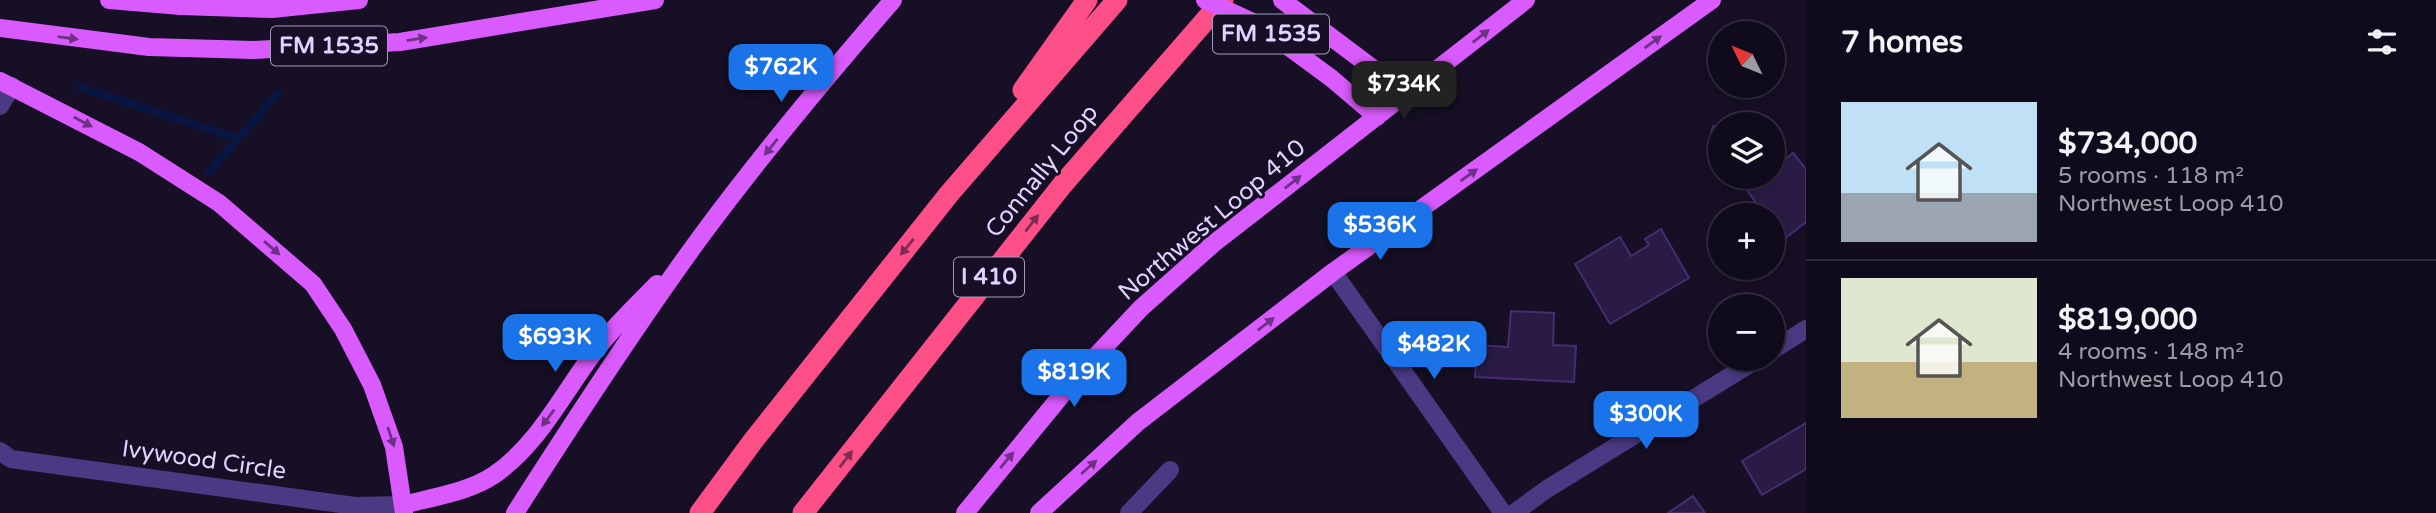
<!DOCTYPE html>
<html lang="en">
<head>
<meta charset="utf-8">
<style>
	:root { --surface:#100b1c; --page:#191425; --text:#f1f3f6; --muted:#9c9ba3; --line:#302b3b; --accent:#1a73e8 }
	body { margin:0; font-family:"Varela Round",sans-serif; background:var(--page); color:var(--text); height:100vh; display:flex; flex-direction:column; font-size:26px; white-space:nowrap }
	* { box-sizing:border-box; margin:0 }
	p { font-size:23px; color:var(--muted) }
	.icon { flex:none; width:38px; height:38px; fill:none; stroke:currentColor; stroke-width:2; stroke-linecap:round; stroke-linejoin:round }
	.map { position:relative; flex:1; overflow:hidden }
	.panel { display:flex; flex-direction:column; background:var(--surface); width:630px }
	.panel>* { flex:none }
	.needle { width:46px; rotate:313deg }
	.buttons { position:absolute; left:1708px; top:21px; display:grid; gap:14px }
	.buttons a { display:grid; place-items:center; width:77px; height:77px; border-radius:50%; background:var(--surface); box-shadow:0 4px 10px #0003,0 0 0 2px var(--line); font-size:35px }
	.price { position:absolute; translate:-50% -60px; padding:0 16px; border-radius:14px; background:var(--accent); color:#fff; font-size:23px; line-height:46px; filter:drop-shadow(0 2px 4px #0008) }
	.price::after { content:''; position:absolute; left:50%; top:42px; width:21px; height:16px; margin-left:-10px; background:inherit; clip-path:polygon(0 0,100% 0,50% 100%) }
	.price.current { background:#222; color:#fff }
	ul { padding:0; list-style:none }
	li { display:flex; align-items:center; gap:21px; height:175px; padding:0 35px }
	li+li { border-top:2px solid var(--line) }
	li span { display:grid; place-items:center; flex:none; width:196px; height:140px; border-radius:0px; color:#555 }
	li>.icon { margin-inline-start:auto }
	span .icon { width:84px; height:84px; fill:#fffc; stroke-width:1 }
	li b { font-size:30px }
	h2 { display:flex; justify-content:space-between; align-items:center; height:84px; padding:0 35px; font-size:30px }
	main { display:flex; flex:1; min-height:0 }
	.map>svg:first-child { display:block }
</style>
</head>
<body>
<main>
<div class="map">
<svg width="1806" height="513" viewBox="0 0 1806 513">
	<rect width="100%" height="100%" fill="#160f25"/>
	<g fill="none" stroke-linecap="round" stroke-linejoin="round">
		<!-- stream -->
		<path stroke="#0a1642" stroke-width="8" d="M80,87l159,52
			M209,172l69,-79"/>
	</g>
	<!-- building -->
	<path fill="#2a1b45" stroke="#452d71" stroke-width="2" d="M1713,126l7,2v21l-12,-4z
		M1793,153l13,16v53l-33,26v-33h-25l11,-8 -13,-18 16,-12h11v-8z
		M1661,229l28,49 -79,46 -35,-60 45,-27 11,19 18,-11 -4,-6z
		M1511,311l43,2 -1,32 23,1 -2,36 -99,-5 2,-32 31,2z
		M1806,423v46l-44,26 -20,-34z
		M1693,496l12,17h-37z"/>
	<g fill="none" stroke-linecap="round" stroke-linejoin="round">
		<!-- minor -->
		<path stroke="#493a83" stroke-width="18" d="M0,106l12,-20
			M1333,272l170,241
			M1773,350l33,-21
			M0,451l11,8 344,47 48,-1
			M1129,513l41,-43
			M1514,513l33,-24 211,-130"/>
		<!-- major -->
		<path stroke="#da5bfd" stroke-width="18" d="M109,0l72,6 91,3 87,-9
			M1282,0l125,94
			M0,28l149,19 104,3 147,-8 255,-42
			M1331,78l46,39
			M0,81l139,71 80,51 94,81 30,45 29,56 22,62 10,66
			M403,505c30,-8 66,-13 91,-30 45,-31 69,-82 101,-124 18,-24 41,-45 62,-67
			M515,513c60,-94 121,-188 187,-278 60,-81 125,-159 191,-235
			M965,513l114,-139 62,-66 72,-64 313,-244
			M1039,513l99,-91 195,-150 379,-272"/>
		<!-- highway -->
		<path stroke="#fd4f87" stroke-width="21" d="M1023,90l64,-90
			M700,513l53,-72 196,-247 168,-194
			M803,513l260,-329 160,-184"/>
		<!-- major-bridge -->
		<path stroke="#da5bfd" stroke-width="18" d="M1205,0l54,25 72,53"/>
	</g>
	<!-- one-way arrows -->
	<defs><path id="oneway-solid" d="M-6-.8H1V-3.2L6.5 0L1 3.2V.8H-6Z" transform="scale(1.75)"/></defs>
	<g fill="#6e3186">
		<use href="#oneway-solid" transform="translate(1481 36) rotate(-38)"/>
		<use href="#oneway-solid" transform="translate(68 38) rotate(8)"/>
		<use href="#oneway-solid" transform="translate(417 39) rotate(-9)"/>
		<use href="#oneway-solid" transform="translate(1653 42) rotate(-36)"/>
		<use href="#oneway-solid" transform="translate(83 122) rotate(28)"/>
		<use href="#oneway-solid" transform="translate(771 147) rotate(129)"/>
		<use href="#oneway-solid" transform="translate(1469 175) rotate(-36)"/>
		<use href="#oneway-solid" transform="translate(1293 182) rotate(-38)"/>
		<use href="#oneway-solid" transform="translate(272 248) rotate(41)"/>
		<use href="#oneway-solid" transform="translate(1266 324) rotate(-38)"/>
		<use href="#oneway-solid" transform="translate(548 418) rotate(127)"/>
		<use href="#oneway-solid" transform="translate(391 437) rotate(72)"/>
		<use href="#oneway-solid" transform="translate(1007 460) rotate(-50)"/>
		<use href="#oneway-solid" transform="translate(1089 467) rotate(-42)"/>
	</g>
	<g fill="#7e2c51">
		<use href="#oneway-solid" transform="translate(1032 223) rotate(-52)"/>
		<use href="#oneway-solid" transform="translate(907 247) rotate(129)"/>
		<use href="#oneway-solid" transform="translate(846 459) rotate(-52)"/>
	</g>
	<g text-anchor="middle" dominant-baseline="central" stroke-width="6" stroke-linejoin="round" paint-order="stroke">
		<!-- shield labels -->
		<g fill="#160f25" stroke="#a398be" stroke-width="2">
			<rect x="1213" y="14.5" width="116" height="39" rx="5"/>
			<rect x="271" y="26.5" width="116" height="39" rx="5"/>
			<rect x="954" y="257.5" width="70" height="39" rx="5"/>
		</g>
		<g font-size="23" font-weight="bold" fill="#dfd3ff">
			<text x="1271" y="34">FM 1535</text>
			<text x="329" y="46">FM 1535</text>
			<text x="989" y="277">I 410</text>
		</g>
		<!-- street labels -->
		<g font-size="24" fill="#dfd3ff" stroke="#160f25">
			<text transform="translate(1042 171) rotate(-51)">Connally Loop</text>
			<text transform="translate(1212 220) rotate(-40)">Northwest Loop 410</text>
			<text transform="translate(204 460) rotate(8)">Ivywood Circle</text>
		</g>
	</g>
</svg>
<div class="buttons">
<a><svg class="needle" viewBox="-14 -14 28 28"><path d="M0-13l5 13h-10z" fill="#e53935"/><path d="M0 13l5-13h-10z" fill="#9c9ba3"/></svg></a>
<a><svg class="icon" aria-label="layers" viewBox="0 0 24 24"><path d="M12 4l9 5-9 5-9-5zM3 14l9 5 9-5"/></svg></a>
<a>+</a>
<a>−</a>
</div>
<b class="price" style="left:781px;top:104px">$762K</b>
<b class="price current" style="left:1404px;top:121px">$734K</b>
<b class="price" style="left:1380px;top:262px">$536K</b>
<b class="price" style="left:555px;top:374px">$693K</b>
<b class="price" style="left:1434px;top:381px">$482K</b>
<b class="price" style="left:1074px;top:409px">$819K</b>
<b class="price" style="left:1646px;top:451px">$300K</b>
</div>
<section class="panel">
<h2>7 homes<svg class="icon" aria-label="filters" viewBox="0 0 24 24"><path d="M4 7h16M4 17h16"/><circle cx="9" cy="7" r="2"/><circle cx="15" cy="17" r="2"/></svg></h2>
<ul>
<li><span style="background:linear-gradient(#bfe0f5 65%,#9aa5b1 0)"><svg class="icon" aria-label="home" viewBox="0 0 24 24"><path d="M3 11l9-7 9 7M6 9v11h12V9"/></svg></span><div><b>$734,000</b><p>5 rooms · 118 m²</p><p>Northwest Loop 410</p></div></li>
<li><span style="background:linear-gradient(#dfe7d0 60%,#c2b280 0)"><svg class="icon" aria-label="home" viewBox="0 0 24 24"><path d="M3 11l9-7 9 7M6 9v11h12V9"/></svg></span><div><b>$819,000</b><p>4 rooms · 148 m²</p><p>Northwest Loop 410</p></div></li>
</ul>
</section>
</main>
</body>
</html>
